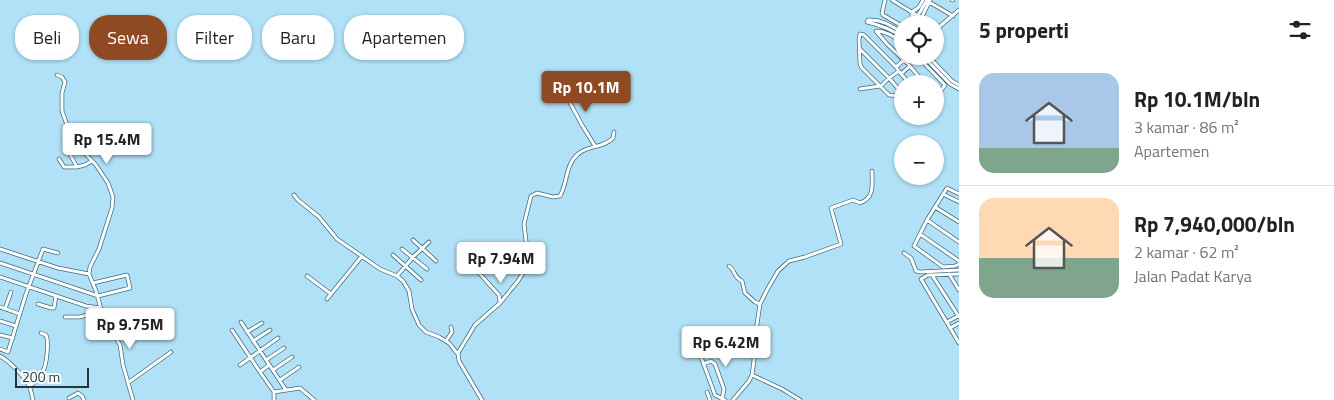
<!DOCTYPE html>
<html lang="id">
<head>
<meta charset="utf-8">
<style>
	:root { --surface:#fff; --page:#f2f2f2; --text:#222; --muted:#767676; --line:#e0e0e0; --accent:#8f4923 }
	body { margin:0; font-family:"Titillium Web",sans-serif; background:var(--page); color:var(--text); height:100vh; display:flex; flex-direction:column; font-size:19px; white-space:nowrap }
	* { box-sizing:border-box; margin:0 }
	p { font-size:16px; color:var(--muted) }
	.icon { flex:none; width:28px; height:28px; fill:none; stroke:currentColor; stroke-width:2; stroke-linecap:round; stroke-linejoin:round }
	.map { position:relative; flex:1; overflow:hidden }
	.drawer { display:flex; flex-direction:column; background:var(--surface); width:375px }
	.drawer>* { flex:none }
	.hud { position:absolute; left:15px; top:15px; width:475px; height:45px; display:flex; gap:10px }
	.tools { position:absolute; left:894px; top:15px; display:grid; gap:10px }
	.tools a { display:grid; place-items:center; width:50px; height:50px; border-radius:50%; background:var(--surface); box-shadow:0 1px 4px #0004; font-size:25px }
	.scale { position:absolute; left:15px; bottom:12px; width:74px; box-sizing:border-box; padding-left:5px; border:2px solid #23373f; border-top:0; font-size:14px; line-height:18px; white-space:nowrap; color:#23373f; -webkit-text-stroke:4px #f6fbfd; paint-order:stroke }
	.price { position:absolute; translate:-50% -42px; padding:0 11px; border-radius:5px; background:#fff; color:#222; font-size:16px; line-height:32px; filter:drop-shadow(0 1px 2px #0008) }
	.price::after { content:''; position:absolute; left:50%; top:30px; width:15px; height:11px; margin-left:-8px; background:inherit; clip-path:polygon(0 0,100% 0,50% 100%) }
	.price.on { background:var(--accent); color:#fff }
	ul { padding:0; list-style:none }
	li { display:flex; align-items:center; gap:15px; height:125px; padding:0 20px }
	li+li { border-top:1px solid var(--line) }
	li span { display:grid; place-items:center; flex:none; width:140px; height:100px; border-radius:15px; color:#555 }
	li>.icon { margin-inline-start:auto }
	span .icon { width:60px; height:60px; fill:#fffc; stroke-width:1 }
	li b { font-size:21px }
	h2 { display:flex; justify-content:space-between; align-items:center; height:60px; padding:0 20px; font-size:21px }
	.pill { padding:0 18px; border-radius:20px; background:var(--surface); box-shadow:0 1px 4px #0004; font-size:18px; line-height:45px }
	.pill.on { background:var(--accent); color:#fff }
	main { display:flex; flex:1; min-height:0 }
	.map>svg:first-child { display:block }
</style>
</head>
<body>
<main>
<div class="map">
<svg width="959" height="400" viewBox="0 0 959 400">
	<rect width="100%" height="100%" fill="#b0e1f7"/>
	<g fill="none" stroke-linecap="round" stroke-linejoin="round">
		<defs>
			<path id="minor" d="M885,0l-3,13 1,2 19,11
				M892,0l26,16 16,8
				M952,0h1
				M929,2l24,14
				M868,20l-1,2c13,3 24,7 35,15
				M868,20c12,-1 25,6 34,13
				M920,21l10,-21
				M909,24l3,-4v-8l7,-5 4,-7
				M913,24l14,-24
				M917,24l2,-3 6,3
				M935,24l4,3 20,-17
				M935,40l5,-7 -1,-6
				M902,42c-8,-5 -16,-11 -26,-11l11,13 20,19 7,-7
				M860,49l29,29 13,15
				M917,56l28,29 -9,12
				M923,56l27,28 9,5
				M928,56l24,25 7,4
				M904,60l-8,7 5,7 9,-8
				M909,65l16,19
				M896,67l-32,-32 -4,-1 -1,5 1,25 2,4 27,27 13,1
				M901,74l9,10
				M57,75l5,2 3,5 -3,11v18l9,25 4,7 21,22 12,18 5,14 -1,11 -13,41 -9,18 -1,7 7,17 6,22 18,32 3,20 10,35
				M881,86l8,-8 10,-7
				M562,88l20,37 13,21
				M860,89l20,-3
				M66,147l11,20 8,-2 7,-4
				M59,159l5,8h13
				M943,194l16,8
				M959,194l-12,-6 -20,32 -13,26 29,21 12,-1 4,-2
				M294,195l4,5 21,17 18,22 43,30 17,7 6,5 6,10 3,18 7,16 7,7 13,5 10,6 8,10
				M935,207l24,15
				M927,220l32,22
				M920,234l39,27
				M413,240l23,21
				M0,249l58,19 31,6
				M402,249l25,20
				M904,253l7,5 5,13 4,1 39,-2
				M393,255l28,25
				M0,263l98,33 32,-8 -3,-13 -34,8
				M729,266c6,4 5,12 13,15l3,12 10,9 5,2
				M480,274l19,21 1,7
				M949,274l10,16
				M959,274l-27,1h-4l-7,4 38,64
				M932,275l27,42
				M307,276l24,18
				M397,276l16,-19 16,-15
				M0,277l86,29 15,2
				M327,299l35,-43
				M38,304l13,4h3l2,-12
				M0,307l20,7
				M5,309l6,-17
				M65,317h15l14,-4h8
				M0,321l16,5
				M241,322l45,68
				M947,322l11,-6
				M950,328l9,-5
				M232,330l28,42
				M247,332l15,-9
				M0,335l13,3
				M253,341l17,-11
				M446,341l6,-9 -1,-5
				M0,349l8,3 18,-58 17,-45 15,4
				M700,354l5,-2 -3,-5 -2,7 15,41 10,5
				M0,356c8,4 24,20 28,28 3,5 4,11 5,16
				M266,360l18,-12
				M703,364l8,-3 4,3 9,25 -2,10
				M240,365l38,-27
				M269,365l-9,7 14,20v8
				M273,370l19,-13
				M752,375l30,14 18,11
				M280,380l19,-13
				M129,382l42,-30
				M29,386c6,-3 11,-9 14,-15 4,-7 6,-30 3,-36l-5,-2
				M274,392l26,-4 14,12
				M707,392l3,8
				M69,398l9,-5 4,3 2,4
				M482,400l-23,-39 -1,-8 17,-28 25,-22 18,-22 7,-11 3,-12 -4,-34 7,-28 6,-3 16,4 7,-1c8,-14 5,-31 18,-42 10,-9 26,-6 35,-16l1,-6
				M733,400l16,-19 3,-6 2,-15v-16l6,-40 7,-14 11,-19 11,-10 16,-4 36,-13 -10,-36 22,-8 7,3c15,-5 12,-19 12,-32"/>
		</defs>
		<!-- minor casing -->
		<use href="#minor" stroke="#3d6c7f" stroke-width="4.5"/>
		<!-- minor -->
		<use href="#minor" stroke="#fff" stroke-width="3"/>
	</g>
</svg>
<div class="tools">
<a><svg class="icon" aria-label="locate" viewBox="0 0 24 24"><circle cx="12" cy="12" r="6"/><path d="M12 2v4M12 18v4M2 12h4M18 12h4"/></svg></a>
<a>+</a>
<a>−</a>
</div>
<div class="scale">200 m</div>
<b class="price on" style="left:586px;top:113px">Rp 10.1M</b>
<b class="price" style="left:107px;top:165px">Rp 15.4M</b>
<b class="price" style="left:501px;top:284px">Rp 7.94M</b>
<b class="price" style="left:130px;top:350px">Rp 9.75M</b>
<b class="price" style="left:726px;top:368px">Rp 6.42M</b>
<div class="hud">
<a class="pill">Beli</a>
<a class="pill on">Sewa</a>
<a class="pill">Filter</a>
<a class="pill">Baru</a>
<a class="pill">Apartemen</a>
</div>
</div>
<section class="drawer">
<h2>5 properti<svg class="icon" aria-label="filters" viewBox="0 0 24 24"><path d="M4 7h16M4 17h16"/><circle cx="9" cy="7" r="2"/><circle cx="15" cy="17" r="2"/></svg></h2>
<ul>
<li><span style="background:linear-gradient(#a9c7e8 75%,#7fa58c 0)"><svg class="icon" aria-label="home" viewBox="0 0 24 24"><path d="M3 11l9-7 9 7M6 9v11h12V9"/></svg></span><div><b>Rp 10.1M/bln</b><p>3 kamar · 86 m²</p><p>Apartemen</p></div></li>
<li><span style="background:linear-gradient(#ffd9b3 60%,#7fa58c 0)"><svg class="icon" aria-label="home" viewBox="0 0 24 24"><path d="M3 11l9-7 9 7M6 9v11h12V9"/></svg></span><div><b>Rp 7,940,000/bln</b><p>2 kamar · 62 m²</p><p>Jalan Padat Karya</p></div></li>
</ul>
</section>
</main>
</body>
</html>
